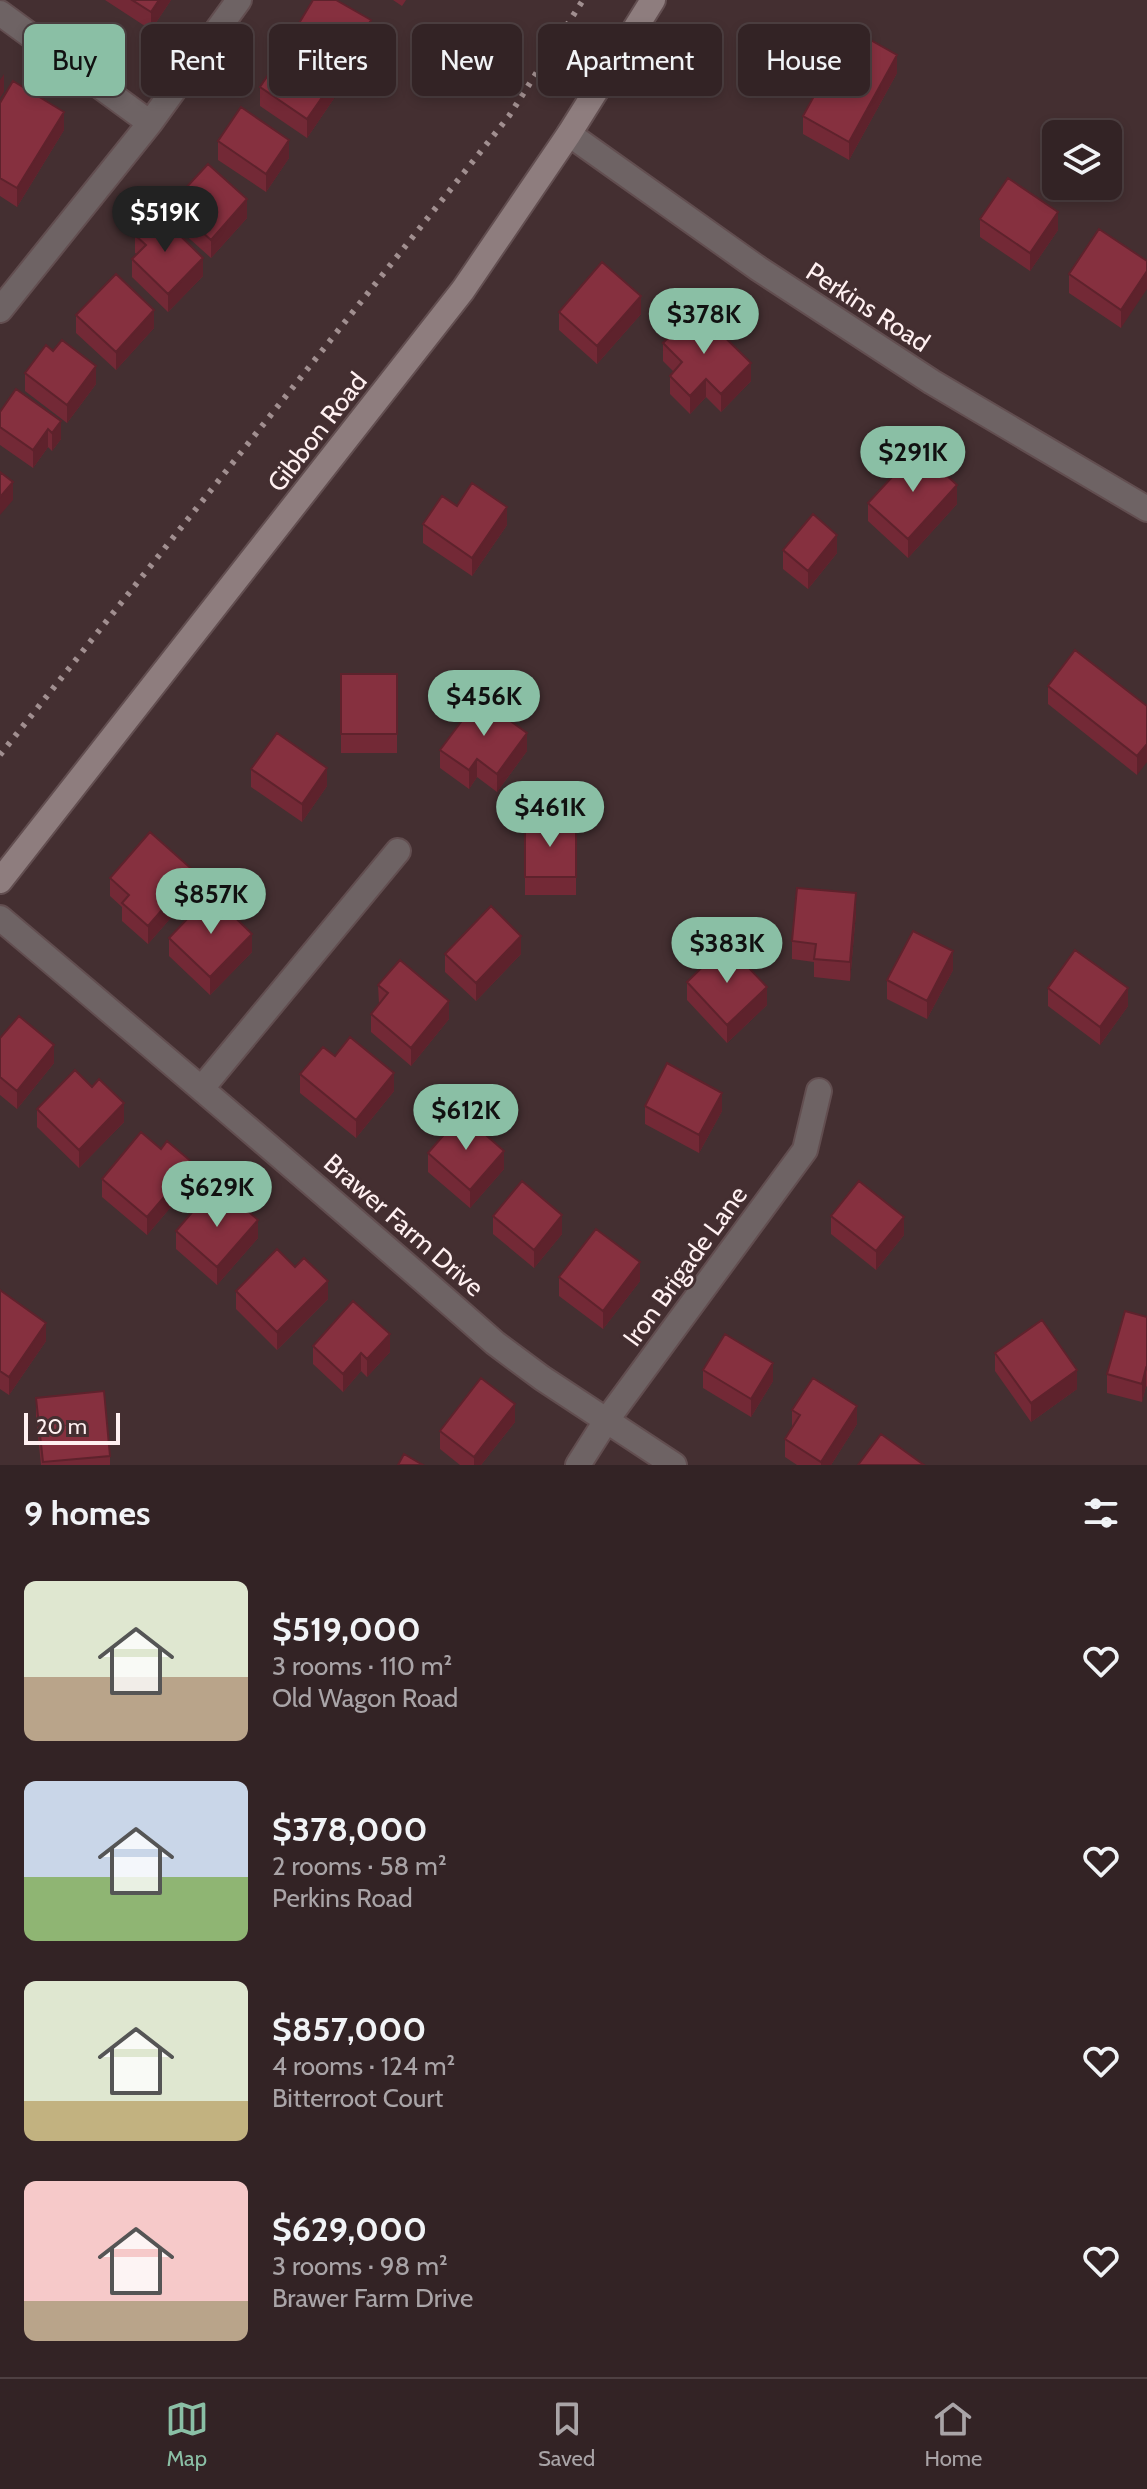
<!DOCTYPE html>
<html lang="en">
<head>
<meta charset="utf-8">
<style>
	:root { --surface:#332325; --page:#3b2b2d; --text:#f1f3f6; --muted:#a9a4a7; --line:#4e4042; --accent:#8abfa5 }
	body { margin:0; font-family:Cabin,sans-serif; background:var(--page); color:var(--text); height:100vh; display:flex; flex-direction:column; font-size:30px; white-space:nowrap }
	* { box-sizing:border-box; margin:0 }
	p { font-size:26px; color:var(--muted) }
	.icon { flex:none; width:44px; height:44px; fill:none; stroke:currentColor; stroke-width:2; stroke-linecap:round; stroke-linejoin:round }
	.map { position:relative; height:1465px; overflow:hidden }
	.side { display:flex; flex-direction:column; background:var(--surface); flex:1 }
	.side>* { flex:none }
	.banner { position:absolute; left:24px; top:24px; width:1100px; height:72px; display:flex; gap:16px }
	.fabs { position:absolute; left:1042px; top:120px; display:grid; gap:16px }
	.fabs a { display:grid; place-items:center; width:80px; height:80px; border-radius:12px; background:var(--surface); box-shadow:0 4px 12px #0003,0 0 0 2px var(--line); font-size:40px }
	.scale { position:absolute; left:24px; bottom:20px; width:96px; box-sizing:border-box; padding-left:8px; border:4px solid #fff0f1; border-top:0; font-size:22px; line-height:28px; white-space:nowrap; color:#fff0f1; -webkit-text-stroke:6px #442f31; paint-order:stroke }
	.price { position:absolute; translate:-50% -68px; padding:0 18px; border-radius:28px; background:var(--accent); color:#111; font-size:26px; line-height:52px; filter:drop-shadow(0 2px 4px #0008) }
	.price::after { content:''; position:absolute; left:50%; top:48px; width:24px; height:18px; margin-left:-12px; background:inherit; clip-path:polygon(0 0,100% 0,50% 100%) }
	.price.selected { background:#222; color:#fff }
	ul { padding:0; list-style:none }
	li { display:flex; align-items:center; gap:24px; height:200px; padding:0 24px }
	li span { display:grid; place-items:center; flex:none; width:224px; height:160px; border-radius:12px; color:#555 }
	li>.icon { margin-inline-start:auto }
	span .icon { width:96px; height:96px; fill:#fffc; stroke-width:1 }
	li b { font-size:34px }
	h2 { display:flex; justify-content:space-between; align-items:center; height:96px; padding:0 24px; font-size:34px }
	.tag { padding:0 28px; border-radius:12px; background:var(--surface); box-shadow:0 4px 12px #0003,0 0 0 2px var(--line); font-size:28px; line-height:72px }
	.tag.selected { background:var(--accent); color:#111 }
	.tab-bar { display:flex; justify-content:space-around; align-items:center; height:112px; border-top:2px solid var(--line); background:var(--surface); font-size:22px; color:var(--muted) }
	.tab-bar a { display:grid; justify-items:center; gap:4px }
	.tab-bar .selected { color:var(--accent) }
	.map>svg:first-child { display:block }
</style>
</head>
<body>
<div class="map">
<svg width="1147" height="1465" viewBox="0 0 1147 1465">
	<rect width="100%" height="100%" fill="#442f31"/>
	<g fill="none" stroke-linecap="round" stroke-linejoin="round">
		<defs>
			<path id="street" d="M0,13l150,110
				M569,134l190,135 173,113 215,127
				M0,310l150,-187 89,-123
				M0,918c166,140 332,281 495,425l47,35 132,87
				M202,1088l196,-237
				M578,1465l28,-44 199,-271 14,-59"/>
			<path id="secondary" d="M0,881l463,-591 106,-156 84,-134"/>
		</defs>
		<!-- street casing -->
		<use href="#street" stroke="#624e50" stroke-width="28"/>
		<!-- secondary casing -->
		<use href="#secondary" stroke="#624e50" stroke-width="28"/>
		<!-- street -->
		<use href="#street" stroke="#6e6364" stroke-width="24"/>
		<!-- secondary -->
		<use href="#secondary" stroke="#8e7d7e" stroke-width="24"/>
		<!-- rail -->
		<path stroke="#a18f90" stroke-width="6" stroke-dasharray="4 8" stroke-linecap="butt" d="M0,755l509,-639 74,-116"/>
	</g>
	<!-- wall -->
	<path fill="#732936" d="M105,0h66l-20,30z
		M393,0h13l-4,6z
		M298,25l73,13 -21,35 -30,-17 21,32 -34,50 -47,-32v-19l38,-46z
		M897,73l-48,87 -46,-26v-18z
		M0,103l64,27 -47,77 -17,-11z
		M218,141l71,17 -23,34 -48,-32z
		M171,204l76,14 -36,40 -40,-36z
		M980,219l78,11 -28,41 -50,-34z
		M135,235l68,41 -35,36 -36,-35v-18l5,-5 -2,-1z
		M1147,261l-26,67 -52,-35v-19z
		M559,312l82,2 -44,50 -38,-34z
		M76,315l78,13 -38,42 -40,-37z
		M663,343l88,38 -30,31 -15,-15 -16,17 -20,-20v-18l4,-4 -11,-11z
		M53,351l43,33 -29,39 -42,-32v-18z
		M16,389l45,50 -9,12 -4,-4 -15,21 -33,-23v-33z
		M868,503l89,1 -49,54 -40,-37z
		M457,506l50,19 -35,51 -49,-33v-19z
		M783,550l54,3 -29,36 -25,-20z
		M341,674h56v79h-56z
		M1048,686l99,20 -10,69 -89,-71z
		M440,750l87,1 -30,41 -20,-15 -8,12 -29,-21z
		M251,769l76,17 -25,36 -51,-35z
		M525,821h51v74h-51z
		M110,878l85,12 -47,54 -26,-23v-14l-12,-11z
		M856,912l-6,69 -36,-4v-15l-22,-3v-18z
		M169,938l83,14 -42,43 -41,-39z
		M445,954h76l-45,47 -31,-29z
		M953,970l-26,49 -40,-20v-19z
		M687,982l80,23 -40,38 -40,-43z
		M378,985l71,34 -38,47 -40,-34v-18l8,-10z
		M1048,988l80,18 -28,39 -52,-39z
		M0,1038l54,25 -37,46 -17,-14z
		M335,1056l59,35 -38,47 -56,-45v-19z
		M92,1087l32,35 -45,46 -42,-41v-18z
		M645,1106l77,5 -23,42 -54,-29z
		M428,1153l76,16 -34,39 -42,-36z
		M102,1179l91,2 -46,54 -45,-38z
		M224,1212l34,26 -41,47 -41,-36v-18z
		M493,1216l69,18 -28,34 -41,-34z
		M831,1216l73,19 -28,35 -45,-36z
		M559,1277l81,4 -37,48 -44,-33z
		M0,1290l46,51 -37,54 -9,-6z
		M236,1291l92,8 -51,51 -41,-41z
		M1147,1317v70l-1,-1 -4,16 -35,-9v-19z
		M313,1346l77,6 -23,25 -6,-6 -18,21 -30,-28z
		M995,1353l82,36 -46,33 -36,-51z
		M703,1370l70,11 -22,36 -48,-29z
		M36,1398l74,58v9h-69l-5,-49z
		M792,1410l65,14 -26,41h-34l-12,-8v-18l7,-11z
		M515,1422l-34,43h-21l-20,-16v-18z"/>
	<!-- shaded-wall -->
	<path fill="#5e222c" d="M159,0h12l-20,30v-18z
		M371,20v18l-21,35v-18z
		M897,55v18l-48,87v-18z
		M341,70v18l-34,50v-19z
		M4,74v18l-4,6v-18z
		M64,112v18l-47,77v-19z
		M289,140v18l-23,34v-18z
		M247,199v19l-36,40v-18z
		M1058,212v18l-28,41v-18z
		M203,258v18l-35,36v-18z
		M1147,271v18l-26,39v-18z
		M641,296v18l-44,50v-18z
		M154,310v18l-38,42v-18z
		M751,363v18l-30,31v-18z
		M96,366v18l-29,39v-18z
		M706,379v18l-16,17v-18z
		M61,421v18l-9,12v-18z
		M48,429v18l-15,21v-18z
		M13,482v18l-13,15v-18z
		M957,485v19l-49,54v-19z
		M507,507v18l-35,51v-18z
		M837,535v18l-29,36v-18z
		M527,733v18l-30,41v-18z
		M1147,744v18l-10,13v-19z
		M477,759v18l-8,12v-19z
		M327,768v18l-25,36v-18z
		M195,872v18l-47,54v-18z
		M856,893v19l-6,69v-19z
		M252,934v18l-42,43v-18z
		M521,936v18l-45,47v-18z
		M953,951v19l-26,49v-18z
		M767,987v18l-40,38v-18z
		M1128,988v18l-28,39v-18z
		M449,1001v18l-38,47v-18z
		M54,1045v18l-37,46v-18z
		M394,1073v18l-38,47v-18z
		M722,1093v18l-23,42v-18z
		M124,1103v19l-45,46v-18z
		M504,1151v18l-34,39v-18z
		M193,1163v18l-46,54v-18z
		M562,1215v19l-28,34v-18z
		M904,1217v18l-28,35v-19z
		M258,1220v18l-41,47v-18z
		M640,1262v19l-37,48v-18z
		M328,1281v18l-51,51v-18z
		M46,1323v18l-37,54v-18z
		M390,1334v18l-23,25v-18z
		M361,1353v18l-18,21v-18z
		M773,1363v18l-22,36v-18z
		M1146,1368v18l-4,16v-18z
		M1077,1370v19l-46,33v-19z
		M515,1404v18l-34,43h-7v-8z
		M857,1406v18l-26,41h-10v-3z"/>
	<!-- building -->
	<path fill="#86303f" stroke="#5e222c" stroke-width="2" d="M132,0h27l-8,12z
		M313,0h23l35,20 -21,35 -52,-30z
		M851,29l46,26 -48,87 -46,-26z
		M293,38l48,32 -34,49 -47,-32z
		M13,81l51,31 -47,76 -17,-10v-75z
		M241,107l48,33 -23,34 -48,-33z
		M208,164l39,35 -36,41 -40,-36z
		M1008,178l50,34 -28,41 -50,-34z
		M157,213l46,45 -35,36 -36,-35 14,-14 -11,-10z
		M1099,229l48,32v10l-26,39 -52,-36z
		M602,262l39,34 -44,50 -38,-34z
		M116,274l38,36 -38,42 -40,-37z
		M696,309l55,54 -30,31 -15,-15 -16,17 -20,-20 12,-14 -19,-19z
		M62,340l34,26 -29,39 -42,-32 21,-28 7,6z
		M16,389l45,32 -9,12 -4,-4 -15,21 -33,-23v-15z
		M918,449l39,36 -49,54 -40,-36z
		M0,472l13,10 -13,15z
		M472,483l35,24 -35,51 -49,-34 19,-28 15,10z
		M813,514l24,21 -29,36 -25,-21z
		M1075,650l72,56v38l-10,12 -89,-70z
		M341,674h56v60h-56z
		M479,698l48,35 -30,41 -20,-15 -8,11 -29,-20z
		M277,733l50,35 -25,36 -51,-35z
		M525,821h51v56h-51z
		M150,832l45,40 -47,54 -26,-23 7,-8 -19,-17z
		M797,888l59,5 -6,69 -36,-3 2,-15 -24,-3z
		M211,894l41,40 -42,43 -41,-39z
		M491,906l30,30 -45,47 -31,-29z
		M913,931l40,20 -26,50 -40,-21z
		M726,944l41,43 -40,38 -40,-43z
		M1075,950l53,38 -28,39 -52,-39z
		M400,960l49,41 -38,47 -40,-34 17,-21 -10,-8z
		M19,1016l35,29 -37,46 -17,-14v-39z
		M350,1037l44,36 -38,47 -56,-46 23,-27 12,9z
		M667,1063l55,30 -23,42 -54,-29z
		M75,1070l17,17 7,-8 25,24 -45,47 -42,-41z
		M462,1114l42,37 -34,39 -42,-37z
		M141,1132l20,17 6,-8 26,22 -46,54 -45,-38z
		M522,1181l40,34 -28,35 -41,-34z
		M859,1181l45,36 -28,34 -45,-35z
		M206,1196l18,16 10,-13 24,21 -41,47 -41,-36z
		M596,1229l44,33 -37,49 -44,-34z
		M277,1249l18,18 9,-9 24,23 -51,51 -41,-41z
		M0,1290l46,33 -37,54 -9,-6z
		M353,1301l37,33 -23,25 -6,-6 -18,21 -30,-28z
		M1125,1311l22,6v52l-1,-1 -4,16 -35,-10z
		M1042,1320l35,50 -46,33 -36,-50z
		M725,1334l48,29 -22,36 -48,-29z
		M481,1378l34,26 -41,53 -34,-26z
		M813,1378l44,28 -36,56 -36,-23 15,-24 -8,-5z
		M104,1391l6,65 -67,6 -7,-64z
		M881,1434l43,31h-66z
		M404,1454l19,11h-25z"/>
	<g text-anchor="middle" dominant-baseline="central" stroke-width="6" stroke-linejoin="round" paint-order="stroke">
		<!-- street labels -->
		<g font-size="26" fill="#fff0f1" stroke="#442f31">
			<text transform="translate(868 307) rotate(33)">Perkins Road</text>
			<text transform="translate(317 432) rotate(-52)">Gibbon Road</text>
			<text transform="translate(404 1225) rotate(41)">Brawer Farm Drive</text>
			<text transform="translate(685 1266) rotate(-54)">Iron Brigade Lane</text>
		</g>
	</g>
</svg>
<div class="fabs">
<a><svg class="icon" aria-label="layers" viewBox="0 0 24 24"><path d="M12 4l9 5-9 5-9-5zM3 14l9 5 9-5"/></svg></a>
</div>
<div class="scale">20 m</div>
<b class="price selected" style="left:165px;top:254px">$519K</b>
<b class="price" style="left:704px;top:356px">$378K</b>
<b class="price" style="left:913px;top:494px">$291K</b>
<b class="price" style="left:484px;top:738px">$456K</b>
<b class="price" style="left:550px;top:849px">$461K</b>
<b class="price" style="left:211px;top:936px">$857K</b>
<b class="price" style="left:727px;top:985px">$383K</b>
<b class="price" style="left:466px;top:1152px">$612K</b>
<b class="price" style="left:217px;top:1229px">$629K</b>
<div class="banner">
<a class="tag selected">Buy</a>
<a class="tag">Rent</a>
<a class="tag">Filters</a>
<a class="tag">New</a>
<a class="tag">Apartment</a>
<a class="tag">House</a>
</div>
</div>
<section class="side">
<h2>9 homes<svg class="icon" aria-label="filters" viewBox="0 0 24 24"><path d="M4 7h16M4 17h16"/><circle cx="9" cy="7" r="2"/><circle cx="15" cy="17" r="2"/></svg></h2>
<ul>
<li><span style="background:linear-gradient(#dfe7d0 60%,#b9a48a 0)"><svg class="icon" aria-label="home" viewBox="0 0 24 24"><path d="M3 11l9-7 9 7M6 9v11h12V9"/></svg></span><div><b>$519,000</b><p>3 rooms · 110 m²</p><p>Old Wagon Road</p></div><svg class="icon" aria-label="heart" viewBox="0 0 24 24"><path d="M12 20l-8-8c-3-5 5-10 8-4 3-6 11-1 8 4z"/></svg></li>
<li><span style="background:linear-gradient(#c9d6e8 60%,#8fb573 0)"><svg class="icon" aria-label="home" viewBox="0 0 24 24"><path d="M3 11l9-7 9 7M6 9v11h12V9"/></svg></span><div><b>$378,000</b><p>2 rooms · 58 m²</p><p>Perkins Road</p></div><svg class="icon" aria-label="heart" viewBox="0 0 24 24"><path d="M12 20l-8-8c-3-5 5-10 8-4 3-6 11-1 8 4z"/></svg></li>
<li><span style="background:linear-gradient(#dfe7d0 75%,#c2b280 0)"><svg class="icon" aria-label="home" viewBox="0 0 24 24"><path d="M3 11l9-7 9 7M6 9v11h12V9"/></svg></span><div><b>$857,000</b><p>4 rooms · 124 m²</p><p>Bitterroot Court</p></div><svg class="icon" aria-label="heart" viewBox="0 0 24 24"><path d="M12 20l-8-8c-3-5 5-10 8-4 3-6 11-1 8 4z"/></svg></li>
<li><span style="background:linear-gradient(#f6c9c9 75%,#b9a48a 0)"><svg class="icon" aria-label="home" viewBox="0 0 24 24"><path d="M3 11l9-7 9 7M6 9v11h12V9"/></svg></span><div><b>$629,000</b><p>3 rooms · 98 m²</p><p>Brawer Farm Drive</p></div><svg class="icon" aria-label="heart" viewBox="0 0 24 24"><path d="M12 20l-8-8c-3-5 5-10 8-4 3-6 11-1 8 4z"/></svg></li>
</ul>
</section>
<nav class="tab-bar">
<a class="selected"><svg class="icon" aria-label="map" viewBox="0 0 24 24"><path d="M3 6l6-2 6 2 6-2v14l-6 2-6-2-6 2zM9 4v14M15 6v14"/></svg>Map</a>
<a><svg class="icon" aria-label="saved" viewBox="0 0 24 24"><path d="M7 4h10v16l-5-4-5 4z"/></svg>Saved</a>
<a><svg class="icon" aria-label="home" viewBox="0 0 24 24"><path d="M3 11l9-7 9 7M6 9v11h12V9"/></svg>Home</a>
</nav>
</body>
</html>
